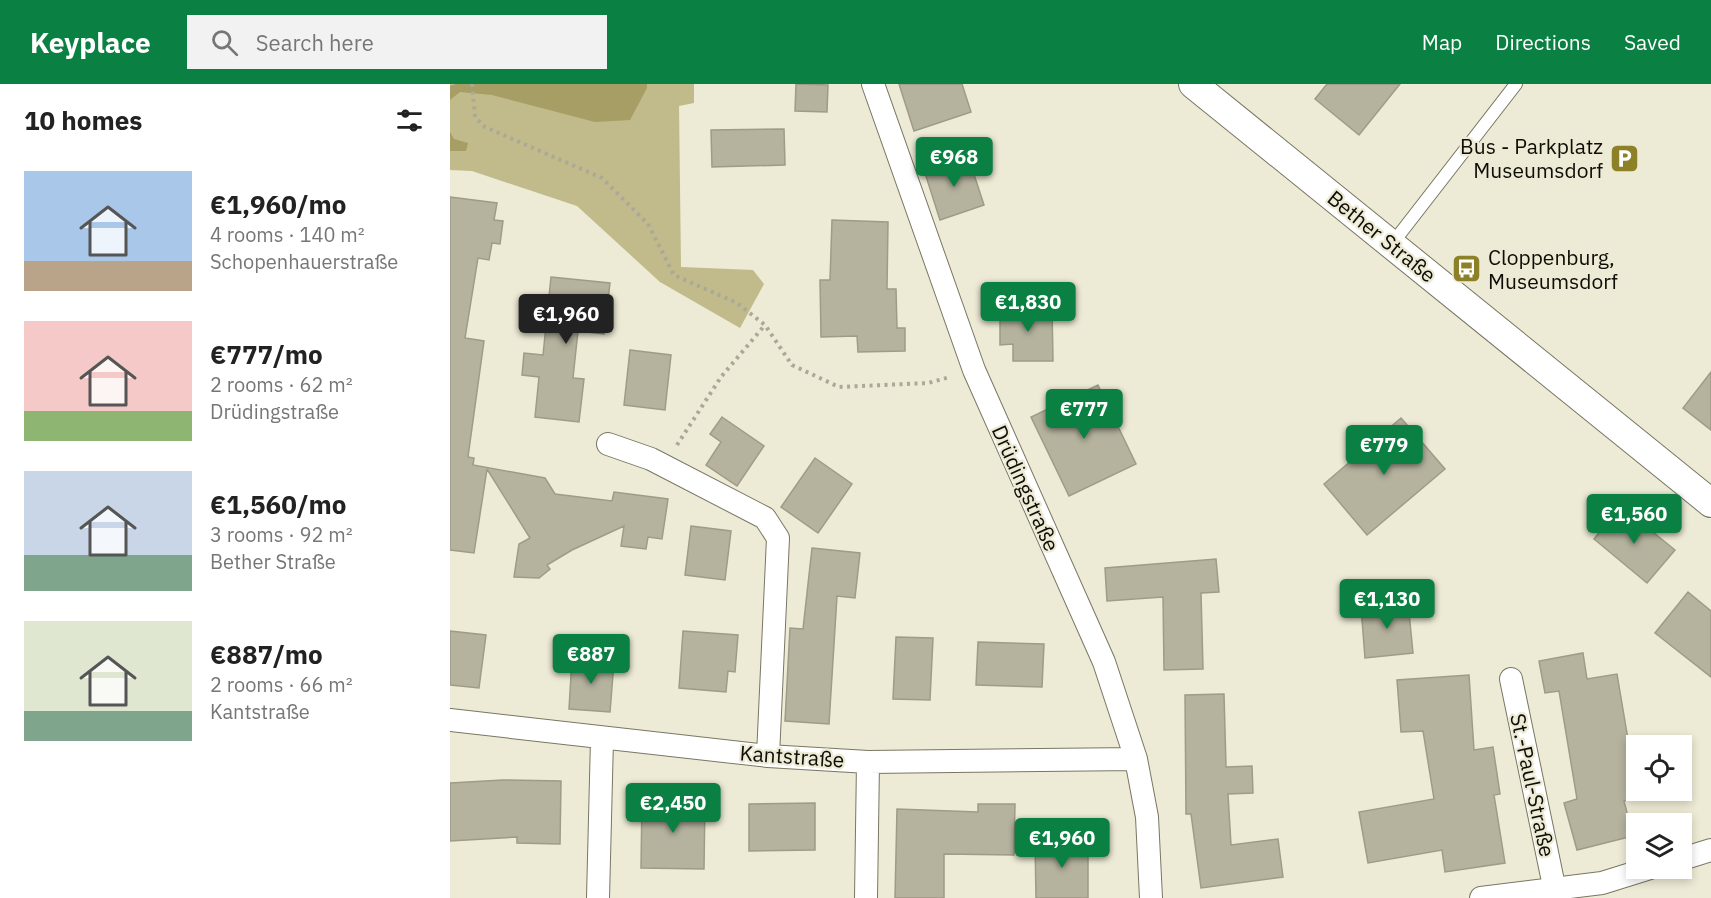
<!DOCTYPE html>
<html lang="en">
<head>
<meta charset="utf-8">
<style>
	:root { --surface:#fff; --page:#f2f2f2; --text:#222; --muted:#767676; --accent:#0b8043 }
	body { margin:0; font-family:"IBM Plex Sans",sans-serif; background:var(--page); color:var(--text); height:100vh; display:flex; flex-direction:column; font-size:22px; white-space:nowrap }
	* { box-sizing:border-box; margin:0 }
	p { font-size:20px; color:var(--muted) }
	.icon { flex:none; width:33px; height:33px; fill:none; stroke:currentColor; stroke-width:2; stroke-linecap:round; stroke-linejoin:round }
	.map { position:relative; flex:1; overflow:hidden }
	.side { display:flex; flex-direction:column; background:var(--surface); width:450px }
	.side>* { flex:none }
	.tools { position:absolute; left:1176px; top:651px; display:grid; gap:12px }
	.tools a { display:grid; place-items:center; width:66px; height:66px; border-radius:0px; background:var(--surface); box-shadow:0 3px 9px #0003; font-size:30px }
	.price { position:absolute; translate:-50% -51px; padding:0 14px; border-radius:6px; background:var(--accent); color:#fff; font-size:20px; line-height:39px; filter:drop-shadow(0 2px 3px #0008) }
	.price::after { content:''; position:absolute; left:50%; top:36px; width:18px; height:14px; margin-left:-9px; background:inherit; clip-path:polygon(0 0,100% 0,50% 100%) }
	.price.current { background:#222; color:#fff }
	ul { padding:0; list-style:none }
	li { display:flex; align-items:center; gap:18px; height:150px; padding:0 24px }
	li span { display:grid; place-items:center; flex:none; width:168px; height:120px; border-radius:0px; color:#555 }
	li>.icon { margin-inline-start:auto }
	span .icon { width:72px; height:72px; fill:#fffc; stroke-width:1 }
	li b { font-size:26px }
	h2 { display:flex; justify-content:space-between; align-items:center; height:72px; padding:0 24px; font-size:26px }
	header { display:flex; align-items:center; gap:36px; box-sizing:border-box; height:84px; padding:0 30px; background:var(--accent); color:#fff }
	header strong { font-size:28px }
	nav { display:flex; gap:33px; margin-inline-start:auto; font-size:21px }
	.search { width:420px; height:54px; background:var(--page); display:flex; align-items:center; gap:15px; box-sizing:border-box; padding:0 21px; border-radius:0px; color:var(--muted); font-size:22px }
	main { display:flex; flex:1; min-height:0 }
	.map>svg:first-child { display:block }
</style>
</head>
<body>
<header>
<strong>Keyplace</strong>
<div class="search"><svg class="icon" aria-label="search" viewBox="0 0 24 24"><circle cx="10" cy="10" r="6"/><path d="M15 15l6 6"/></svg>Search here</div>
<nav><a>Map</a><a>Directions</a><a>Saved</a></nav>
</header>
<main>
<section class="side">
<h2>10 homes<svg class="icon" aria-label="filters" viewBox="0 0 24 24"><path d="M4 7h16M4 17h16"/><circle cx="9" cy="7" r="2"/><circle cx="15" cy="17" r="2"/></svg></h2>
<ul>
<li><span style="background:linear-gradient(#a9c7e8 75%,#b9a48a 0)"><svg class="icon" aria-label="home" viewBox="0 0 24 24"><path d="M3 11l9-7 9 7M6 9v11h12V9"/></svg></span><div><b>€1,960/mo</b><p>4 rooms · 140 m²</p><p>Schopenhauerstraße</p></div></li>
<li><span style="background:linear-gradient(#f6c9c9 75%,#8fb573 0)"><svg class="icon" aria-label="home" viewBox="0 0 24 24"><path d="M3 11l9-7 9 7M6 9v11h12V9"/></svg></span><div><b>€777/mo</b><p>2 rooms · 62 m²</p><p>Drüdingstraße</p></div></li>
<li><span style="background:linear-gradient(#c9d6e8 70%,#7fa58c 0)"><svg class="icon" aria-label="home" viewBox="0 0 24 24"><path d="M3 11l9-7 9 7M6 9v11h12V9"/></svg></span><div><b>€1,560/mo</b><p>3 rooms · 92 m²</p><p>Bether Straße</p></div></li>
<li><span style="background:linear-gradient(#dfe7d0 75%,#7fa58c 0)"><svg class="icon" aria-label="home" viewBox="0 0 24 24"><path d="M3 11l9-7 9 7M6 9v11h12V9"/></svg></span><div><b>€887/mo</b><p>2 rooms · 66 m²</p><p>Kantstraße</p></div></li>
</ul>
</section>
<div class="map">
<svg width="1261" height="814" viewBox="0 0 1261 814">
	<rect width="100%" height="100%" fill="#edead5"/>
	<!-- green -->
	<path fill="#c1ba8a" d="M0,0h244v19l-15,3 2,161 72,3 11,14 -24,44 -80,-46 -83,-76 -105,-35 -22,-1z"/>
	<!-- water -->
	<path fill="#a69e65" d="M6,0h191v4l-17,32 -35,2 -103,-27 -32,-3 -10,8v-14z
		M0,48l4,7 14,4 -2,8h-16z"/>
	<!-- building -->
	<path fill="#b5b39e" stroke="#9e9b87" stroke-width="1.5" d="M346,0l32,1 -1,27 -32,-1z
		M449,0h63l9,28 -57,19z
		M877,0h73l-41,51 -44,-36z
		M334,45l1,36 -73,2 -1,-37z
		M518,72l16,49 -44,15 -16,-50z
		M0,113l47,6 -3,17 9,1 -3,23 -8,-1 -3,17 -11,-2 -13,80 19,3 -16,116 6,1 -1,7 72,13 10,16 57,7 2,-9 54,7 -6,40 -14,-2 -2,12 -25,-3 3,-20 -52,24 -25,15 3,4 -11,9 -25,-1 5,-33 11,-6 -43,-69 -13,84 -24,-3z
		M382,136l56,2 -1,67h9l1,39h8v23l-47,1 -1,-16 -36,1 -1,-57h10z
		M101,193l59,6 -6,51 -26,-3 -5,47 11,1 -5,43 -44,-5 4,-40 -17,-2 2,-22 19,2z
		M550,223h52l1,54h-40v-17l-13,1z
		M180,266l41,5 -6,55 -41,-5z
		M1261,288v58l-28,-22z
		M648,301l38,79 -67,32 -38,-79z
		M272,333l42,29 -27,40 -31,-21 15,-23 -11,-8z
		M951,334l44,51 -78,66 -43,-51z
		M365,374l37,26 -34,49 -37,-26z
		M1171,422l54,44 -28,33 -53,-44z
		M241,442l40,5 -6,49 -40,-5z
		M362,464l48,5 -5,45 -18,-2 -8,128 -44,-3 5,-93 13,1z
		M766,475l3,33 -18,1 2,76 -39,1 -1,-73 -56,4 -2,-33z
		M1238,508l23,19v66l-56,-44z
		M958,518l5,51 -48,5 -4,-51z
		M0,547l36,4 -7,53 -29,-3z
		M233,547l55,4 -3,37 -7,-1 -2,21 -47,-4z
		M446,553l37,1 -3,62 -37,-1z
		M528,558l66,2 -2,43 -66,-2z
		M1133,569l4,26 30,-5 16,95 3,4v17h5l1,6 -18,5 9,35 -56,14 -13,-47 13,-4 -18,-108 -14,2 -6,-32z
		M122,575l42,3 -4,50 -41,-3z
		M1019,591l5,75 19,-3 7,47 -6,1 11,68 -60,9 -3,-22 -74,13 -9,-51 75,-13 -11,-68 -22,1 -4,-52z
		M774,610l2,73 26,-1 1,27 -25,1 3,51 47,-6 5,38 -82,11 -10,-74h-5l-1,-119z
		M53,696l58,1 -1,63 -43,-1v-6l-67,4v-58z
		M192,716l63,1 -1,68 -63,-1z
		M365,719v47l-66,1v-47z
		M528,720h37l-1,51 -70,-1v44h-49l2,-89 81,3z
		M585,757h53v57h-52z"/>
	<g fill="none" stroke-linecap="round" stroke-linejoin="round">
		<defs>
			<path id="service" d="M942,160l124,-160"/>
			<path id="minor" d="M423,0l101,286 130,292 32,97 11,58 4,81
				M158,360l43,15 114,59 13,20 -10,218
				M1061,595l44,212
				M0,636l318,36 100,6 268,-3
				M1232,775l29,-9
				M148,814l4,-159
				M416,814l2,-136
				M1031,814l121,-15 48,-15"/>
			<path id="tertiary" d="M743,0l518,419"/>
		</defs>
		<!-- service casing -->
		<use href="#service" stroke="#797663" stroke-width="14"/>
		<!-- minor casing -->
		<use href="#minor" stroke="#797663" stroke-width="24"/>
		<!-- tertiary casing -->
		<use href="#tertiary" stroke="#797663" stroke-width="30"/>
		<!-- path -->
		<path stroke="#aaa897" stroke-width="4" stroke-dasharray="3 4.5" stroke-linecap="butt" d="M22,0l3,33 10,10 117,51 46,46 26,51 63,28 28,22 27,40 47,22 89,-4 22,-6
			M227,361l44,-68 44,-52"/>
		<!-- service -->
		<use href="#service" stroke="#fff" stroke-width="12"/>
		<!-- minor -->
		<use href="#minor" stroke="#fff" stroke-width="22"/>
		<!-- tertiary -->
		<use href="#tertiary" stroke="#fff" stroke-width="28"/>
	</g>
	<!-- icons -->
	<defs>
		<symbol id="parking-square" viewBox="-11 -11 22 22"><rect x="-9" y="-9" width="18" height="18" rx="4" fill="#8d8128" stroke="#edead5"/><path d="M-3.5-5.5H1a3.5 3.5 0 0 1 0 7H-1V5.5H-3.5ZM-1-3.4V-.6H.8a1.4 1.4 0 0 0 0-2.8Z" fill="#fff"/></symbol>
		<symbol id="bus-square" viewBox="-11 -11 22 22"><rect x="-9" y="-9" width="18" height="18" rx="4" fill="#8d8128" stroke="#edead5"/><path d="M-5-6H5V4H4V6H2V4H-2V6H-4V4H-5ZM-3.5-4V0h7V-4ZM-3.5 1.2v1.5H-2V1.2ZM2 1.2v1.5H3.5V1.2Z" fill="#fff"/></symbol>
	</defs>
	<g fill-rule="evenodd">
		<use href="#parking-square" x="1158" y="58" width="33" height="33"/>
		<use href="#bus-square" x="1000" y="168" width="33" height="33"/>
	</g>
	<g text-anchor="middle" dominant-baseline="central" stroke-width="4.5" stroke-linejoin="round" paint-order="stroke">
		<!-- poi labels -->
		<g font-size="21" fill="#0e0d06" stroke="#edead5" text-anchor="end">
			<text x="1153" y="62">Bus - Parkplatz<tspan x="1153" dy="24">Museumsdorf</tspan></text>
			<text x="1038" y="173" text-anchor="start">Cloppenburg,<tspan x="1038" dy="24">Museumsdorf</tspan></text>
		</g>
		<!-- street labels -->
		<g font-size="21" fill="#0e0d06" stroke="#edead5">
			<text transform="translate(932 152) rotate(39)">Bether Straße</text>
			<text transform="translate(576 404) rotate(66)">Drüdingstraße</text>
			<text transform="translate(342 672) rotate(4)">Kantstraße</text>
			<text transform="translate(1083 701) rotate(78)">St.-Paul-Straße</text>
		</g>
	</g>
</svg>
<div class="tools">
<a><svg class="icon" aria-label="locate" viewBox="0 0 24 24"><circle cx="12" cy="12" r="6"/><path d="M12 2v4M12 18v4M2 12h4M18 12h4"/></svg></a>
<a><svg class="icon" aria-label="layers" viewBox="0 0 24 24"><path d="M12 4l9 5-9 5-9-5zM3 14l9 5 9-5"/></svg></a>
</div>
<b class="price" style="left:504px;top:104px">€968</b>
<b class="price" style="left:578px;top:249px">€1,830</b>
<b class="price current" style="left:116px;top:261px">€1,960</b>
<b class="price" style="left:634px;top:356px">€777</b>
<b class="price" style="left:934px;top:392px">€779</b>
<b class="price" style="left:1184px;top:461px">€1,560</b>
<b class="price" style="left:937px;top:546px">€1,130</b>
<b class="price" style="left:141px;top:601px">€887</b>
<b class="price" style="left:223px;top:750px">€2,450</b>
<b class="price" style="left:612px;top:785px">€1,960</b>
</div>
</main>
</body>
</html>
